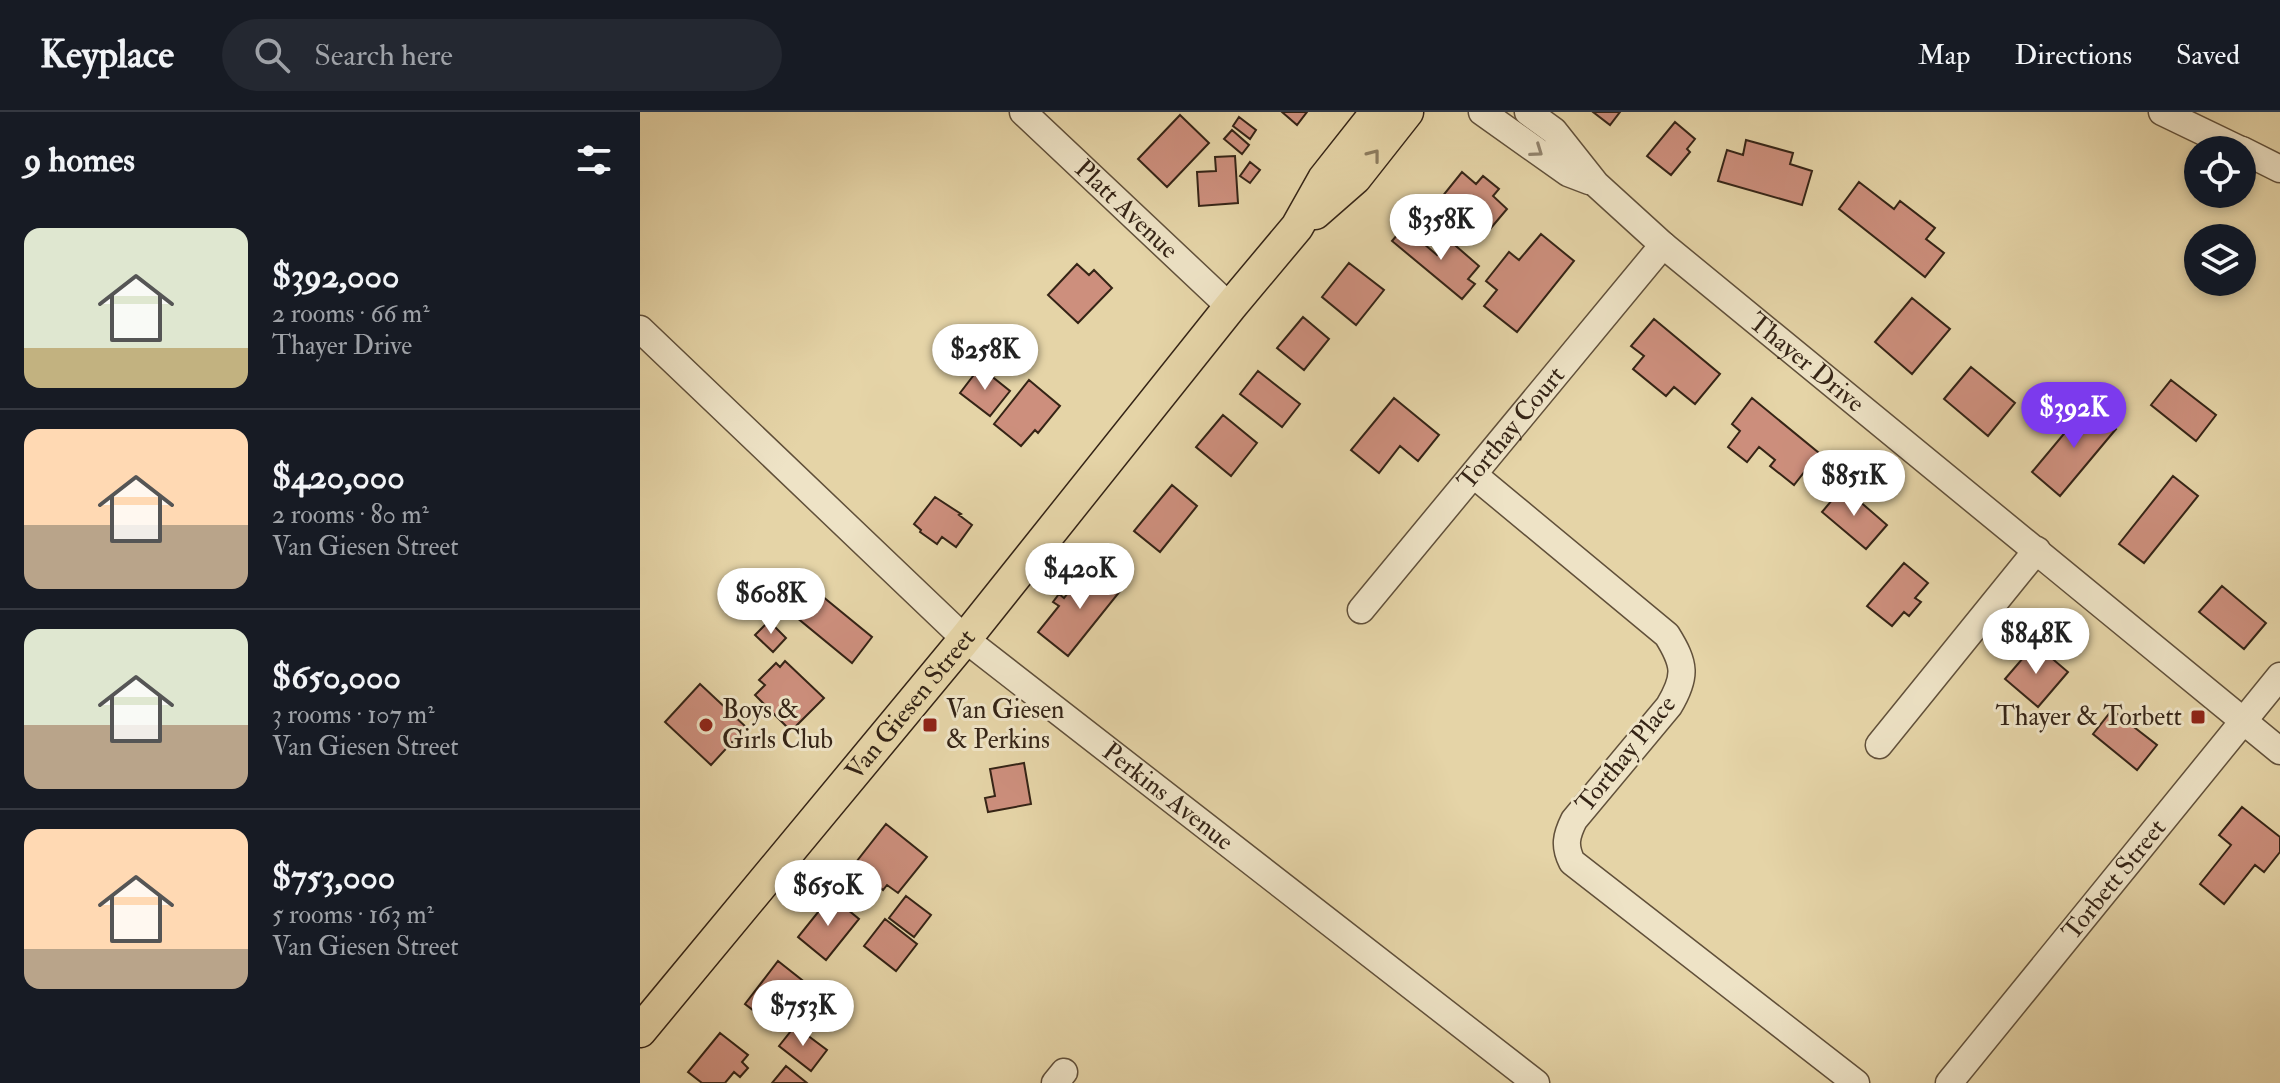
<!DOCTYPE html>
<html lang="en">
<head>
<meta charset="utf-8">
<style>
	:root { --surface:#171b24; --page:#242831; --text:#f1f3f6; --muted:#9ea1a6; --line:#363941; --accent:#7c3aed }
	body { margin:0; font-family:"IM FELL Double Pica",serif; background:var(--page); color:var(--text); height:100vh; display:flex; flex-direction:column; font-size:30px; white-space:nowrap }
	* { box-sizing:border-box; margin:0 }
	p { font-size:26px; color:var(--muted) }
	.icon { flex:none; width:44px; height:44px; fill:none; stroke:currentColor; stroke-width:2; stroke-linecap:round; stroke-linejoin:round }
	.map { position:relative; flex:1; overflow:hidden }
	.drawer { display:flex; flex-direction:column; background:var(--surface); width:640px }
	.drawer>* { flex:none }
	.controls { position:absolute; left:1544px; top:24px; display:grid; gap:16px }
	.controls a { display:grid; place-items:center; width:72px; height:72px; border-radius:50%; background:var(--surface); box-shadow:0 4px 12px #0003; font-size:40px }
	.price { position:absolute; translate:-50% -68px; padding:0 18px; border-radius:28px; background:#fff; color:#222; font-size:26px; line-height:52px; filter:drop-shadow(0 2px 4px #0008) }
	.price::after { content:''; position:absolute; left:50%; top:48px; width:24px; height:18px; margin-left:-12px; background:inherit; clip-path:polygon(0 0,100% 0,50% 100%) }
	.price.on { background:var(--accent); color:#fff }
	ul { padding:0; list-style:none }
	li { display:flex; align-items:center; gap:24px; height:200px; padding:0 24px }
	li+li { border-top:2px solid var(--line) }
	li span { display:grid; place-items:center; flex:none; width:224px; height:160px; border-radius:16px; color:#555 }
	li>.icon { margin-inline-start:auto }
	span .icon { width:96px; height:96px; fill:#fffc; stroke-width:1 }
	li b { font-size:34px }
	h2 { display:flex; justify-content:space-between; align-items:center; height:96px; padding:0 24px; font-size:34px }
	header { display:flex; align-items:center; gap:48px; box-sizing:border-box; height:112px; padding:0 40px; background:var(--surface); border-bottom:2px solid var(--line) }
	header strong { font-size:38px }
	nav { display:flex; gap:44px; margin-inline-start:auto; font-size:28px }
	.search { width:560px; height:72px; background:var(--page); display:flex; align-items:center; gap:20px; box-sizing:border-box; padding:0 28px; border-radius:44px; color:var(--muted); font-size:30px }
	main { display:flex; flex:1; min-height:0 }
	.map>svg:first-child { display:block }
</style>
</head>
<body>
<header>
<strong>Keyplace</strong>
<div class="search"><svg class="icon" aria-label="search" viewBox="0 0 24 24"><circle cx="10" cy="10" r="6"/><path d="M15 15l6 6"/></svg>Search here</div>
<nav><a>Map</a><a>Directions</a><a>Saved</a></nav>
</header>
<main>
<section class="drawer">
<h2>9 homes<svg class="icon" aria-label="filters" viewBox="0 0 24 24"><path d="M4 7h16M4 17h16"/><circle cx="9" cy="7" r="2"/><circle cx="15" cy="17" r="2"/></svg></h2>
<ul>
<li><span style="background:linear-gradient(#dfe7d0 75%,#c2b280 0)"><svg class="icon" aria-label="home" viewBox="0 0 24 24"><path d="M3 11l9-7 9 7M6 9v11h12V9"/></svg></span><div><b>$392,000</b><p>2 rooms · 66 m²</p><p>Thayer Drive</p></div></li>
<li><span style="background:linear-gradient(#ffd9b3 60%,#b9a48a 0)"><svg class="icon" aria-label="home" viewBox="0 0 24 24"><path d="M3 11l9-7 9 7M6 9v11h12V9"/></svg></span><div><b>$420,000</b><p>2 rooms · 80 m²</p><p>Van Giesen Street</p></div></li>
<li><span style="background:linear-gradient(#dfe7d0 60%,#b9a48a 0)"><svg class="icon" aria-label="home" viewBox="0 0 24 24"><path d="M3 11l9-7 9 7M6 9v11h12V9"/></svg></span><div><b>$650,000</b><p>3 rooms · 107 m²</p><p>Van Giesen Street</p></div></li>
<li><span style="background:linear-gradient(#ffd9b3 75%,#b9a48a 0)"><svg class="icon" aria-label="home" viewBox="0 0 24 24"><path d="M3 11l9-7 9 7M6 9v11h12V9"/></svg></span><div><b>$753,000</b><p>5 rooms · 163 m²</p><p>Van Giesen Street</p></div></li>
</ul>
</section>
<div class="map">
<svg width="1640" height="971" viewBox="0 0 1640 971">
	<rect width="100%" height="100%" fill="#e5d4a7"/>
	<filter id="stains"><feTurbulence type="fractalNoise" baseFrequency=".0025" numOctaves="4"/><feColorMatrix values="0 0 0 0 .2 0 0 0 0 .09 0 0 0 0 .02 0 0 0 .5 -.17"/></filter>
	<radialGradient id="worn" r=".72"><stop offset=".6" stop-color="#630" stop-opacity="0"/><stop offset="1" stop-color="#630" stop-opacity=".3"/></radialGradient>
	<!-- building -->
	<path fill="#cd8f7d" stroke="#352416" stroke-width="2" d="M642,0h25l-10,13z
		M953,0h27l-10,13z
		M540,3l29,28 -42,44 -29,-28z
		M599,5l17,13 -6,9 -17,-13z
		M1035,10l20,17 -8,10 3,3 -19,23 -24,-19z
		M592,18l17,15 -7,9 -18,-15z
		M1106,28l47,13 -3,11 22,7 -10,34 -84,-24 9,-31 16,5z
		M595,44l3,47 -39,3 -2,-34 19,-1 -1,-14z
		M610,50l10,8 -10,13 -10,-7z
		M822,60l14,12 7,-8 16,13 -6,7 14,13 -22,26 -44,-37z
		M1219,70l35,27 6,-8 35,27 -9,11 18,14 -19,24 -86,-68z
		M764,115l33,28 12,-15 30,26 -11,13 7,5 -13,15 -70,-58z
		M901,122l33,27 -57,71 -33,-26 13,-16 -11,-9 23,-29 10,8z
		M709,151l35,27 -28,35 -34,-28z
		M437,152l12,11 5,-5 18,18 -34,35 -30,-28z
		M1272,186l38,31 -38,45 -37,-32z
		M663,205l26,22 -25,31 -27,-22z
		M1014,207l66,55 -25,30 -21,-17 -8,9 -33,-27 11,-13 -13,-10z
		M340,255l30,24 -20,25 -30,-23z
		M1331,255l44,36 -27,33 -44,-37z
		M618,259l42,33 -18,23 -42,-33z
		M389,268l31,26 -22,27 -3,-3 -14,16 -27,-22z
		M1531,268l45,35 -20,26 -45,-36z
		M754,286l45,37 -21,26 -18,-15 -21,27 -28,-23z
		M1112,286l67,55 -25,32 -24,-19 5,-6 -16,-13 -12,15 -19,-15 12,-16 -8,-7z
		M1448,293l28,24 -56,67 -28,-24z
		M583,303l34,28 -26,33 -35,-29z
		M1533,364l25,20 -54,67 -25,-19z
		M532,373l25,21 -37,46 -26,-21z
		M1203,375l44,38 -21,24 -44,-37z
		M295,385l26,17 -2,1 13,10 -16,22 -14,-10 -5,7 -17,-12 1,-2 -7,-6z
		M1264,451l24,20 -13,15 6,4 -12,14 -5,-4 -12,14 -25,-20z
		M462,455l23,18 -57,71 -30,-24 21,-26 -6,-4 6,-8 5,4 11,-14 8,7z
		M1582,474l44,37 -22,26 -45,-37z
		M171,475l61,50 -20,26 -62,-51z
		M129,509l17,17 -13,14 -18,-17z
		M1395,532l33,28 -30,35 -33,-28z
		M145,549l39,37 -33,33 -36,-36 10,-10 -6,-5 17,-17 4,4z
		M60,572l46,43 -35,38 -46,-43z
		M1472,598l45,35 -20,25 -44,-36z
		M384,651l7,41 -43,8 -3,-14 10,-2 -5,-27z
		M1602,695l38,30v15l-16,20 -9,-7 -31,39 -24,-20 31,-39 -12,-10z
		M246,712l41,33 -29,36 -11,-8 -4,5 -30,-24z
		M191,784l28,23 -33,41 -28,-23z
		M266,784l25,19 -17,22 -25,-19z
		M245,807l32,25 -21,27 -32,-25z
		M138,849l29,23 -17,22 6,5 -11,14 -8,-6 -5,6 -27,-21z
		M155,914l32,24 -16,21 -32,-25z
		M80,921l28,22 -6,7 6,6 -8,9 -6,-5 -9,11h-23l-14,-11z
		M146,954l21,17h-35z"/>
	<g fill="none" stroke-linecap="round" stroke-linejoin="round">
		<defs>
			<g id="minor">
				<path id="s1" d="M383,0l207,195"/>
				<path d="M842,0l86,61 21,8"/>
				<path id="s2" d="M888,0l26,19 42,53 67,61 617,506"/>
				<path d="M1522,0l79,38"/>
				<path d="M1602,38l38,19"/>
				<path id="s3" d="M0,217l325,310 571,444"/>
				<path d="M834,363l193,160c18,29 20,41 2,71l-95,114c-8,16 -10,26 -2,42l284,221"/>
				<path id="s4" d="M721,498l302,-365"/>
				<path d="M1239,633l158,-195"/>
				<path d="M415,971l9,-11"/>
				<path id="s5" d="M1309,971l331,-407"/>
			</g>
			<g id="major">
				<path d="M675,101l40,-35 52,-66"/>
				<path id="s6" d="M0,919l325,-392 265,-332 67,-80 27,-48 53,-67"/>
			</g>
		</defs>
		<!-- minor casing -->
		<use href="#minor" stroke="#61503a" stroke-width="29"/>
		<!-- major casing -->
		<use href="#major" stroke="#352416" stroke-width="35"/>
		<!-- minor -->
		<use href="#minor" stroke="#eee3c6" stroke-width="26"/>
		<!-- major -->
		<use href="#major" stroke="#e5d4a7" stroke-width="32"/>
	</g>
	<!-- one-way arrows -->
	<defs><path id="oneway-chevron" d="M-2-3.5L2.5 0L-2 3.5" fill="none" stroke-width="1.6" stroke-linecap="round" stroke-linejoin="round" transform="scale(2)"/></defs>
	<use stroke="#92846e" href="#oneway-chevron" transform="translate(897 39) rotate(35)"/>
	<use stroke="#8d7c5e" href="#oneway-chevron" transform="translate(734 43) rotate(-52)"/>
	<!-- markers -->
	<g fill="#8f2418" stroke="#eee3c6" stroke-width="3">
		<rect x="1550" y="597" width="16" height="16" rx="4"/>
		<circle cx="66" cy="613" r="8"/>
		<rect x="282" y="605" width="16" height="16" rx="4"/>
	</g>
	<g text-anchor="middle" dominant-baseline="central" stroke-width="6" stroke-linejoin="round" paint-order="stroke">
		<!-- street labels -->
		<g font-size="26" fill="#352416" stroke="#eee3c6">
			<text stroke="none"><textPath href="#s1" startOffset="142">Platt Avenue</textPath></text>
			<text stroke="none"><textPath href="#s2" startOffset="376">Thayer Drive</textPath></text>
			<text stroke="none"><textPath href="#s4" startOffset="236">Torthay Court</textPath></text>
			<text stroke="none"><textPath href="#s6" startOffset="424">Van Giesen Street</textPath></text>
			<text transform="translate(986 642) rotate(-51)">Torthay Place</text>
			<text stroke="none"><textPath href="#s3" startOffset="706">Perkins Avenue</textPath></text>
			<text stroke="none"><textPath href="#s5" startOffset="262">Torbett Street</textPath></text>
		</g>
		<!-- poi labels -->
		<g font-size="26" fill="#352416" stroke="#eee3c6" text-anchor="start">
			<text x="82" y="598">Boys &amp;<tspan x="82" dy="30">Girls Club</tspan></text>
			<text x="306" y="598">Van Giesen<tspan x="306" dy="30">&amp; Perkins</tspan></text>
			<text x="1542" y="605" text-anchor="end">Thayer &amp; Torbett</text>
		</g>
	</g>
	<rect width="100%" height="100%" filter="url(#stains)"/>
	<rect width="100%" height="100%" fill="url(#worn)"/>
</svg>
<div class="controls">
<a><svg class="icon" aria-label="locate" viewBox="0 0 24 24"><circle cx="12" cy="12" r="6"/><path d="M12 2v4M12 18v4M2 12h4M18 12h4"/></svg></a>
<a><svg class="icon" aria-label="layers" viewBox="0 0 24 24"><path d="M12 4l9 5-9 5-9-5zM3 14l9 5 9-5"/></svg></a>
</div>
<b class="price" style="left:801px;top:150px">$358K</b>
<b class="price" style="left:345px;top:280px">$258K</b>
<b class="price on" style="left:1434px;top:338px">$392K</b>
<b class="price" style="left:1214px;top:406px">$851K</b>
<b class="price" style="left:440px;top:499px">$420K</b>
<b class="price" style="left:131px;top:524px">$608K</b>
<b class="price" style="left:1396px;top:564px">$848K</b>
<b class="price" style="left:188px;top:816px">$650K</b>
<b class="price" style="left:163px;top:936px">$753K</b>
</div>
</main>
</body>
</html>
